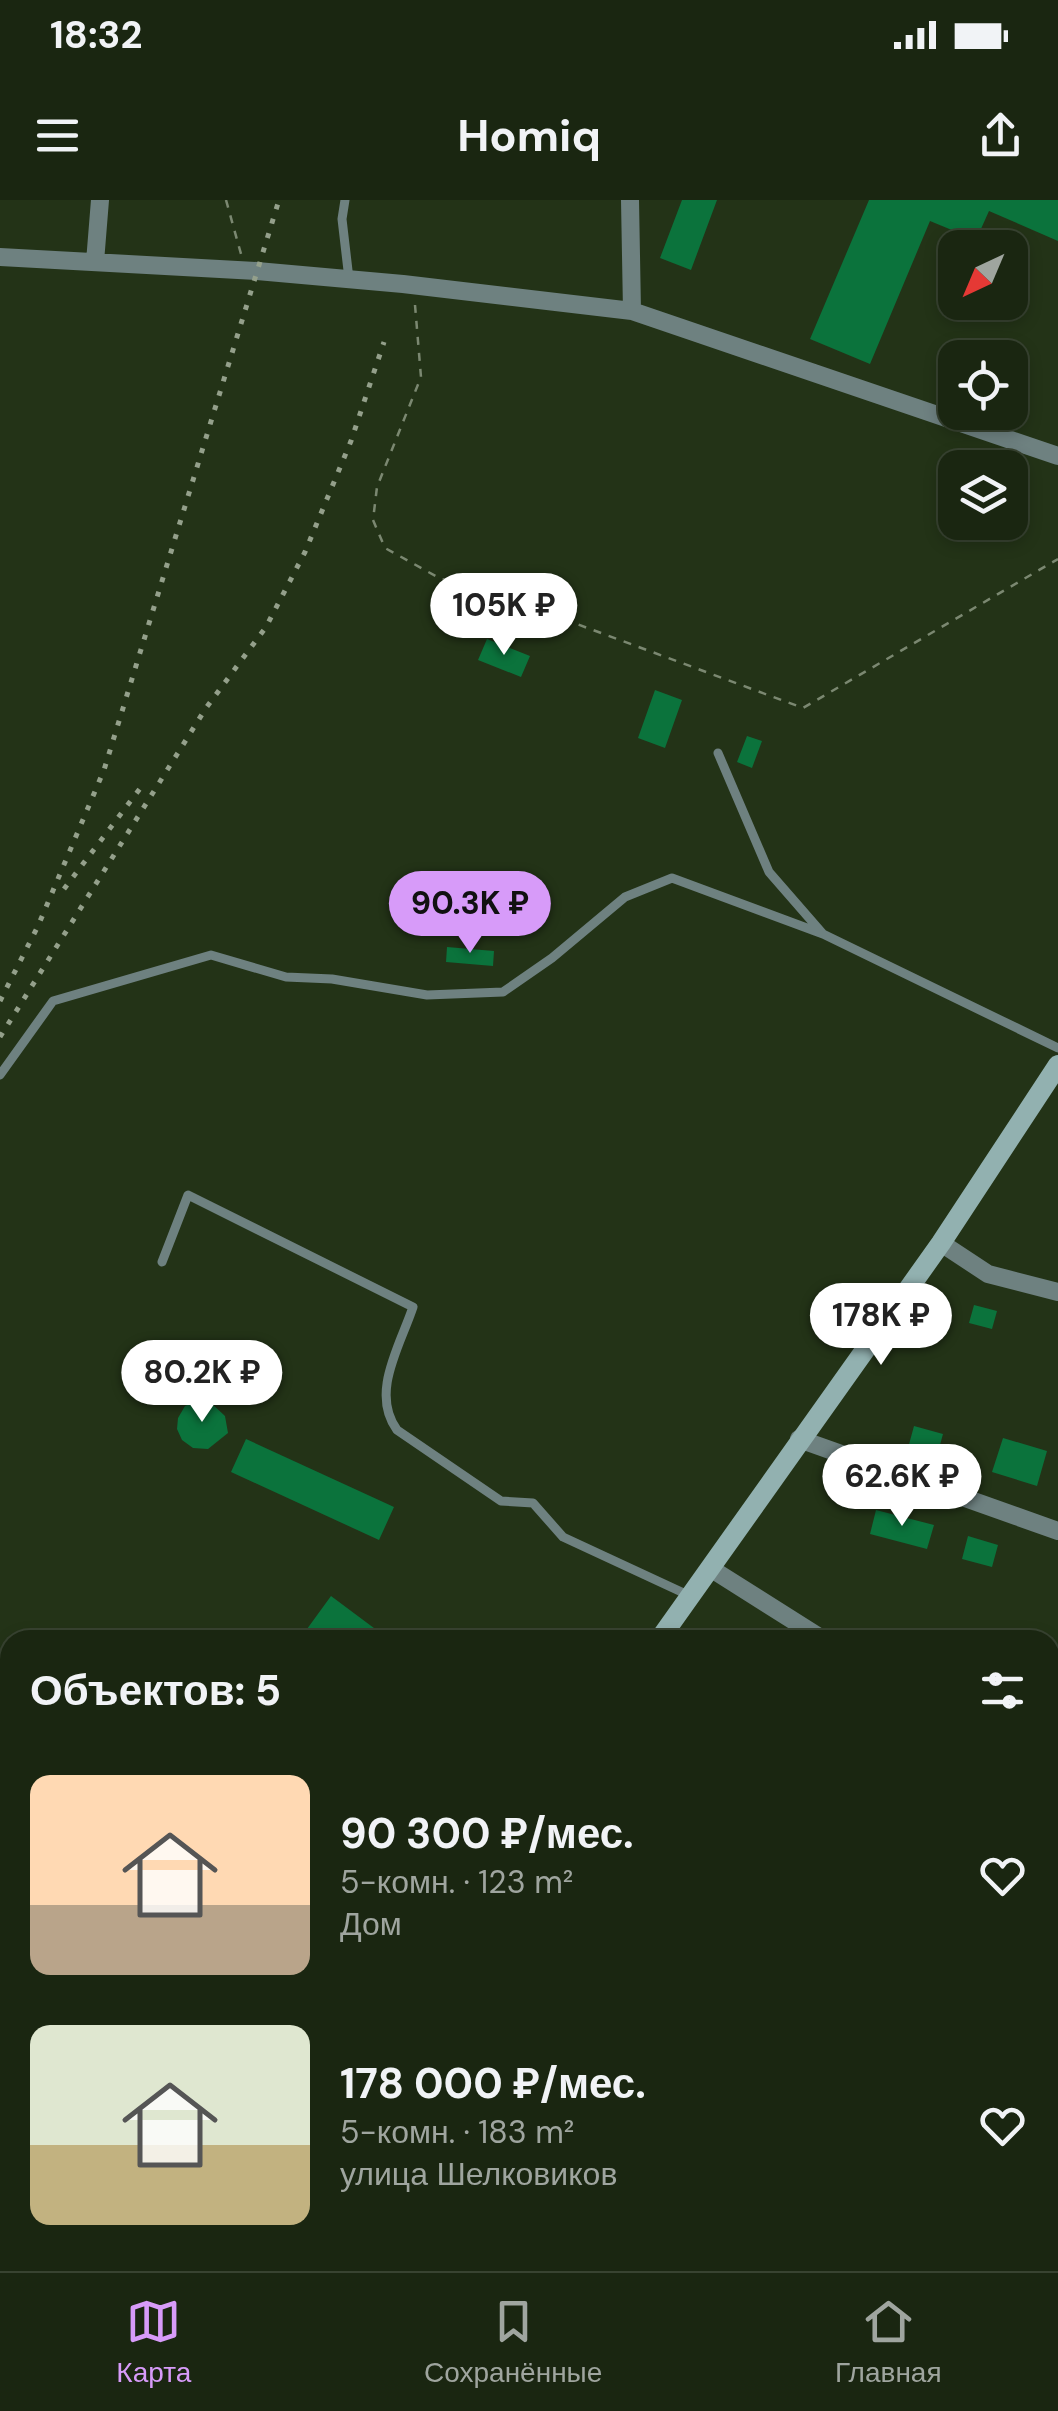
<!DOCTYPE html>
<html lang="ru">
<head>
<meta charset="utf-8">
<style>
	:root { --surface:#1a2611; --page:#232e1a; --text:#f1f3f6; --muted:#9fa59f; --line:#384331; --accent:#d79bf9 }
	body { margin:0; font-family:"DM Sans",sans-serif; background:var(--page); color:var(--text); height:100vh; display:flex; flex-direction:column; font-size:38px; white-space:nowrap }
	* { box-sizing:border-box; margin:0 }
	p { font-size:32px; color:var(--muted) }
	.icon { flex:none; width:55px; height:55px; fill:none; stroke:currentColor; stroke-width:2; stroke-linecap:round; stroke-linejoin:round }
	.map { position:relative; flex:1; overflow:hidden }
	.drawer { position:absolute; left:0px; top:1430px; width:1060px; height:642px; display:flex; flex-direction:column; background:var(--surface); border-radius:30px 30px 0 0; box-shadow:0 5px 15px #0003,0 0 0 2px var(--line) }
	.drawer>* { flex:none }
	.needle { width:65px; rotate:224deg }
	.fabs { position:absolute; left:938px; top:30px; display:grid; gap:20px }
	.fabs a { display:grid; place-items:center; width:90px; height:90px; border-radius:20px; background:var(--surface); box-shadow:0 5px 15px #0003,0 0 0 2px var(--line); font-size:50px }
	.price { position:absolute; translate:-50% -85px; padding:0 22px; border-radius:35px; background:#fff; color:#222; font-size:32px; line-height:65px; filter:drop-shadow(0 2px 5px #0008) }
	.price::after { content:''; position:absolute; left:50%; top:60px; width:30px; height:22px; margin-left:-15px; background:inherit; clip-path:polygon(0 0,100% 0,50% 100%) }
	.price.selected { background:var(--accent); color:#111 }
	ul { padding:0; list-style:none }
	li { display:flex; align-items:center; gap:30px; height:250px; padding:0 30px }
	li span { display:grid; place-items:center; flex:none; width:280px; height:200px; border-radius:20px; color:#555 }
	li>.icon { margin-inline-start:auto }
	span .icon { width:120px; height:120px; fill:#fffc; stroke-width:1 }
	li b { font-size:42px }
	h2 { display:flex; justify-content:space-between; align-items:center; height:120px; padding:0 30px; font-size:42px }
	.status { display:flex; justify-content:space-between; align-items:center; height:70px; padding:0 50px; background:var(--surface); direction:ltr }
	.status svg { height:28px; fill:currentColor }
	header { display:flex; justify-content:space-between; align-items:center; height:130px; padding:0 30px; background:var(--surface); font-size:45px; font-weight:700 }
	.menu { display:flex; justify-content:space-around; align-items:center; height:140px; border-top:2px solid var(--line); background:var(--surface); font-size:28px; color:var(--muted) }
	.menu a { display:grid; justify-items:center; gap:5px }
	.menu .selected { color:var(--accent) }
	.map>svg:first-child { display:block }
</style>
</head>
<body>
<div class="status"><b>18:32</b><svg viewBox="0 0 49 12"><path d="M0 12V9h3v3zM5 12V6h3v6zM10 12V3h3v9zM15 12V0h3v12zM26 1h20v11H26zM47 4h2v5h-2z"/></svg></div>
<header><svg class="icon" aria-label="menu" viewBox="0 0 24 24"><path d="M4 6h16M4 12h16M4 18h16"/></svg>Homiq<svg class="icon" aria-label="share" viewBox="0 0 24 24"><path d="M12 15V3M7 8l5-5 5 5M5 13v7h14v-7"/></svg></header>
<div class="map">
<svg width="1058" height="2071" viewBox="0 0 1058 2071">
	<rect width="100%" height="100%" fill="#233317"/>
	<!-- building -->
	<path fill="#0b733c" d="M682,0h35l-26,70 -31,-12z
		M869,0h189v41l-69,-30 -13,29 -46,-19 -60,143 -60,-25z
		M487,439l43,17 -9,21 -43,-17z
		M655,490l27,10 -17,48 -27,-10z
		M747,536l15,5 -10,27 -15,-6z
		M447,747l47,4 -1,15 -47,-4z
		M974,1105l23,6 -5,18 -23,-6z
		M197,1201h12l16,15 3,17 -20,16 -15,-1 -11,-8 -5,-11 1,-11 7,-12z
		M914,1226l29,8 -6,22 -29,-8z
		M1003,1238l44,13 -10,35 -45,-14z
		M246,1239l148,68 -15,33 -148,-68z
		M876,1310l58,15 -7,24 -57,-15z
		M968,1336l30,9 -6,22 -30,-8z
		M331,1396l59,44h-91z"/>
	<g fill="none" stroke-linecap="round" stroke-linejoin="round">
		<!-- path -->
		<path stroke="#7b8871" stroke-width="2.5" stroke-dasharray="8 8" stroke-linecap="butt" d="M226,0l15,54
			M415,105l6,72 -44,110 -4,33 12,28 56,31 20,2 342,127 255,-149"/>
		<!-- lane -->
		<path stroke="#6e8180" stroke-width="9" d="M345,0l-3,19 7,60
			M718,553l51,119 54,62 235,114
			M0,875l53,-74 158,-46 75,22 46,2 95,16 76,-3 49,-34 73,-61 47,-19 151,56
			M162,1062l26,-67 225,112c-13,39 -43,86 -16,123l104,71 32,2 30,34 125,58"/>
		<!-- street -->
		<path stroke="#6e8180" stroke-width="18" d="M630,0l2,111
			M0,57l257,14 146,13 229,27 426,145
			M95,62l5,-62
			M941,1043l47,31 70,18
			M799,1239l259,92
			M710,1368l114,72
			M1050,1569l8,7
			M1050,1735l8,-14
			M719,2062l8,9"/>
		<!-- secondary -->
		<path stroke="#92b1b0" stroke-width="20" d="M659,1440l282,-397 117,-178
			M219,2071l5,-9"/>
		<!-- rail -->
		<path stroke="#94a08b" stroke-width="5" stroke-dasharray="5 10" stroke-linecap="butt" d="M64,689l78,-103
			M0,801l38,-75 66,-156 175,-570
			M0,837l206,-329 60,-81 39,-75 46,-111 33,-99"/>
	</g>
</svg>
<div class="fabs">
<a><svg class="needle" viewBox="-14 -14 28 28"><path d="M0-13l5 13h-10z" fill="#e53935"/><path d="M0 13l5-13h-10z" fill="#9fa59f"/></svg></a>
<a><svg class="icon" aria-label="locate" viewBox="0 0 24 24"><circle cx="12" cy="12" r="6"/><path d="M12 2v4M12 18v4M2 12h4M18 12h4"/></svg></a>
<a><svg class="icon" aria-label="layers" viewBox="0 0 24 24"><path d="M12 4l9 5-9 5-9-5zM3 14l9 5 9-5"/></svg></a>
</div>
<b class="price" style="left:504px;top:458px">105K ₽</b>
<b class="price selected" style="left:470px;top:756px">90.3K ₽</b>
<b class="price" style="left:881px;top:1168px">178K ₽</b>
<b class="price" style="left:202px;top:1225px">80.2K ₽</b>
<b class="price" style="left:902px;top:1329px">62.6K ₽</b>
<section class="drawer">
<h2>Объектов: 5<svg class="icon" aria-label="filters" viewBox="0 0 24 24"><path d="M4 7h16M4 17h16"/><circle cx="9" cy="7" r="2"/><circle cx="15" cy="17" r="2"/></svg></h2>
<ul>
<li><span style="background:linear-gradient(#ffd9b3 65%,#b9a48a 0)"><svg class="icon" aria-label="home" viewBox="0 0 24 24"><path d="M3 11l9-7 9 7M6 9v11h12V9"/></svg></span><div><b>90 300 ₽/мес.</b><p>5-комн. · 123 m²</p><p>Дом</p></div><svg class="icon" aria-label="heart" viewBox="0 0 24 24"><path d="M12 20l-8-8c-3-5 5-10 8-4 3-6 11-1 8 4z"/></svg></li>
<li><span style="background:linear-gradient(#dfe7d0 60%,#c2b280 0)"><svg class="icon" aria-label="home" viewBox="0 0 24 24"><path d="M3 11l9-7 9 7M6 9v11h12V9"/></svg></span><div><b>178 000 ₽/мес.</b><p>5-комн. · 183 m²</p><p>улица Шелковиков</p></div><svg class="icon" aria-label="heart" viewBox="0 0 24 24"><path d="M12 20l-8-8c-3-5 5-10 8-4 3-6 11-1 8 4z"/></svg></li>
</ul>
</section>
</div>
<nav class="menu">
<a class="selected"><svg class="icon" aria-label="map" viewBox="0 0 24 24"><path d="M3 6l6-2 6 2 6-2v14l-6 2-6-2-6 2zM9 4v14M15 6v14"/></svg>Карта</a>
<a><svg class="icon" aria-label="saved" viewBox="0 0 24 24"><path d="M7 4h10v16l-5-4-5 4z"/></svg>Сохранённые</a>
<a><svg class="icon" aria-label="home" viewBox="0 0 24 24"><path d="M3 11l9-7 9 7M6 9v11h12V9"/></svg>Главная</a>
</nav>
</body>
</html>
